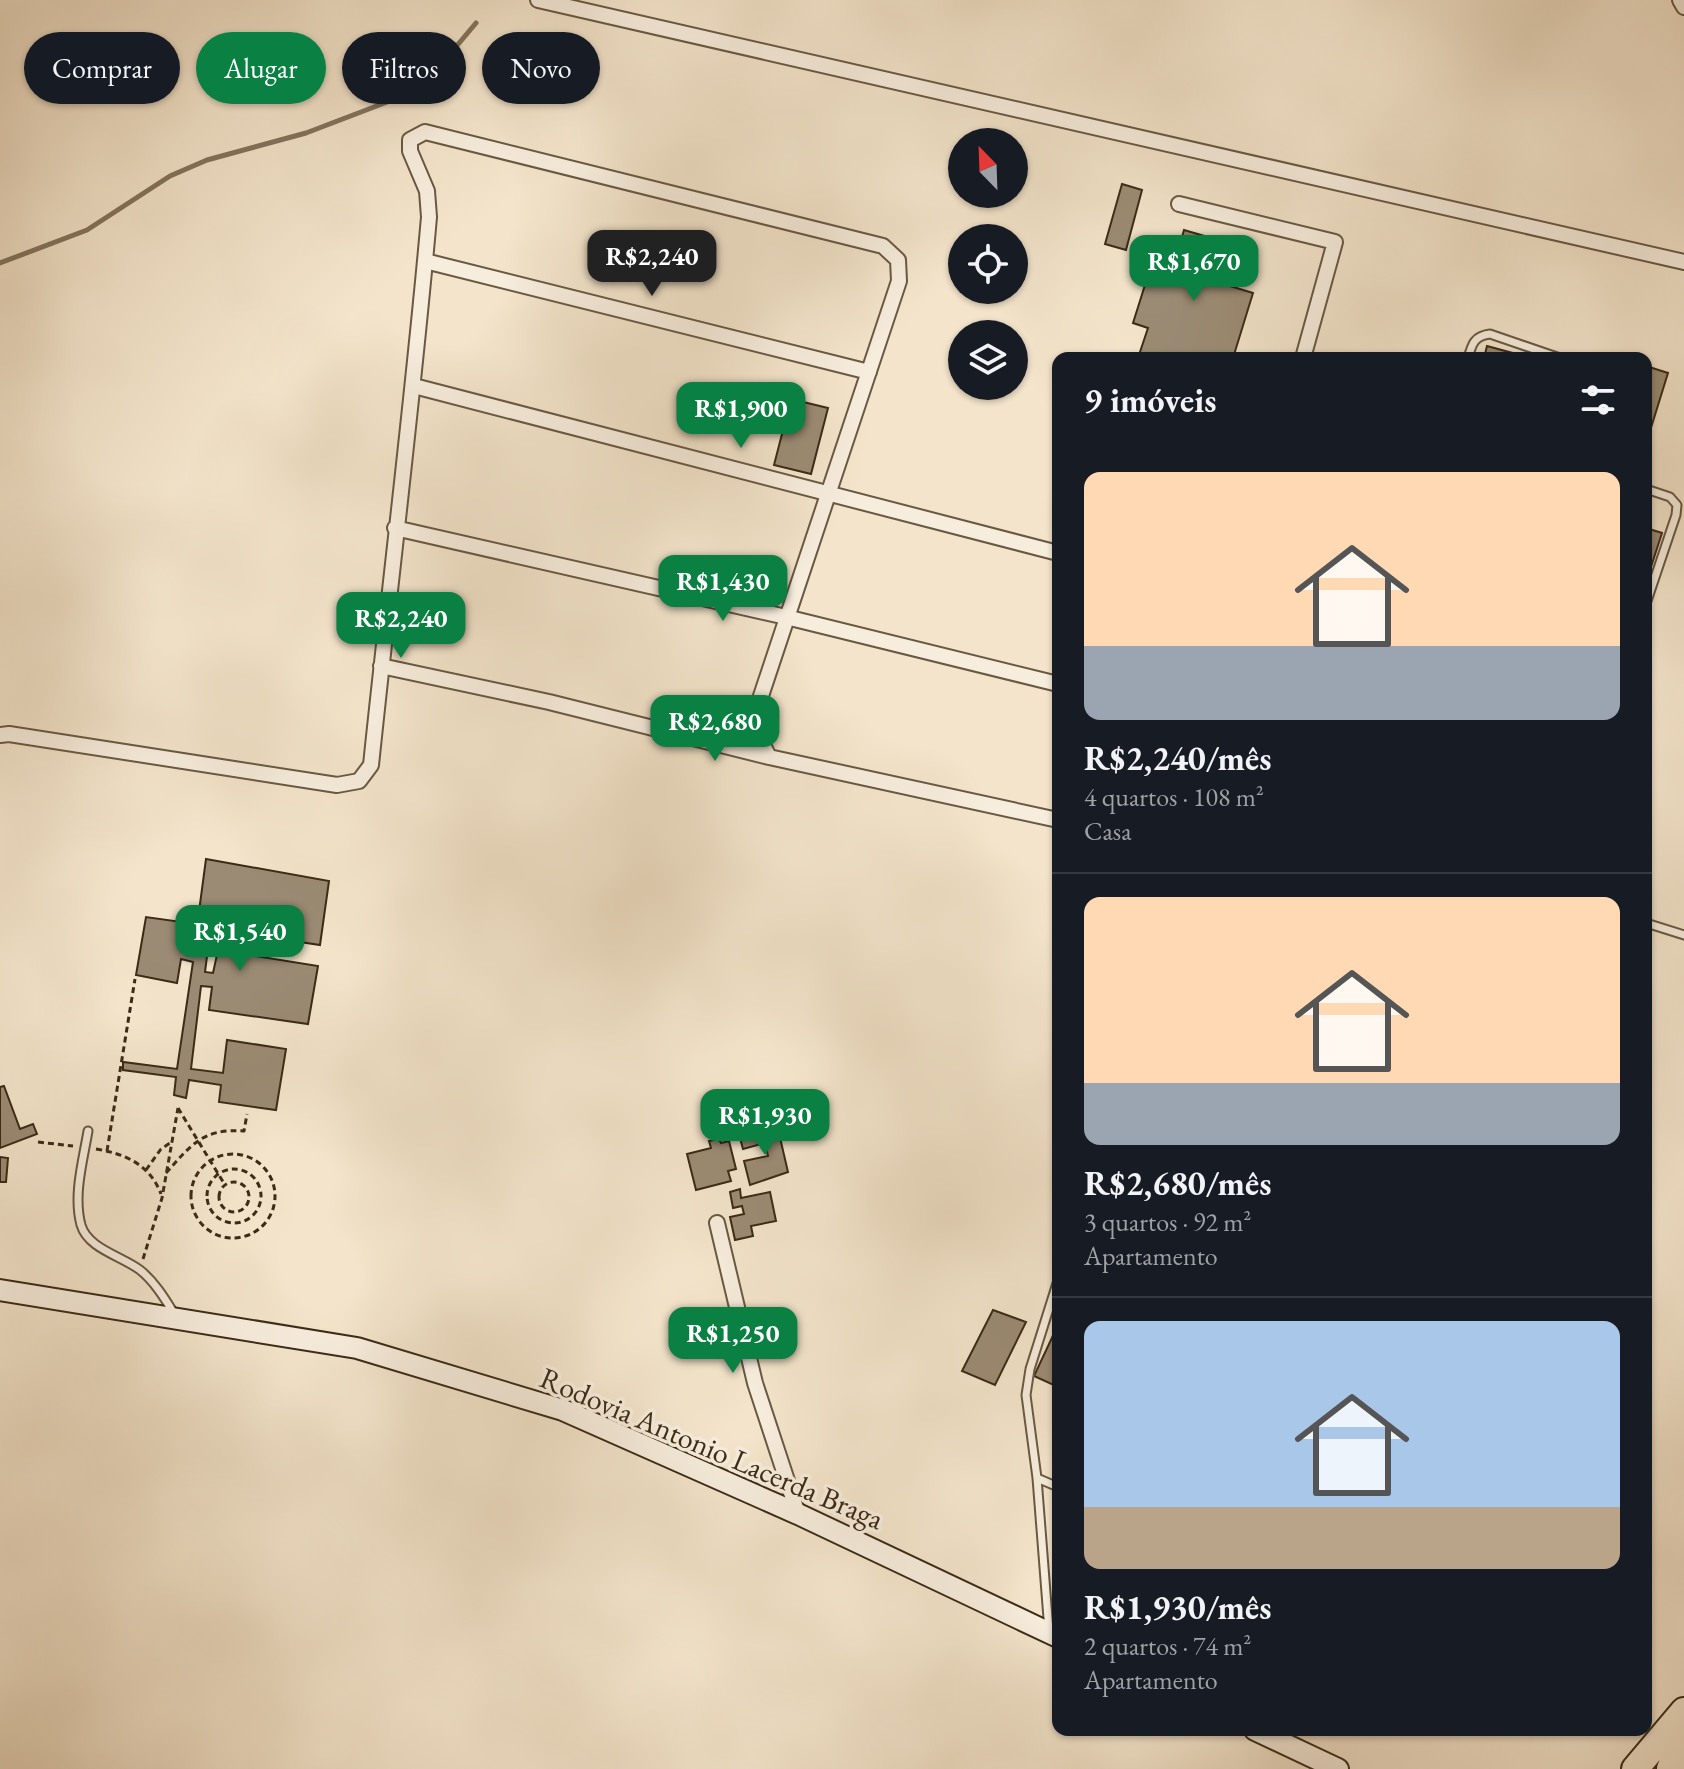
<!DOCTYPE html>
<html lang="pt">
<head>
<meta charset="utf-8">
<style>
	:root { --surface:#171b24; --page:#20242c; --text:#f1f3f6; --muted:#9ea1a6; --line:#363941; --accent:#0b8043 }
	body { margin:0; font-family:"EB Garamond",serif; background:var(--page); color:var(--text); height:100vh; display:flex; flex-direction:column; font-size:30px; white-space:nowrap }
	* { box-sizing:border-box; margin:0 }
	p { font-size:26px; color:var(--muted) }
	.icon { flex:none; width:44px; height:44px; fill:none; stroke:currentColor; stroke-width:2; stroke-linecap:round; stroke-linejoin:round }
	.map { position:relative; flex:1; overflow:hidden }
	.sheet { position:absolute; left:1052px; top:352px; width:600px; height:1384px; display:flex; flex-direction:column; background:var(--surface); border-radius:16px; box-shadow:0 2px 6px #0004 }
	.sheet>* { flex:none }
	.banner { position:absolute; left:24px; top:32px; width:760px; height:72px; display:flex; gap:16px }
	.needle { width:52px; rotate:337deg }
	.fabs { position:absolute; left:948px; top:128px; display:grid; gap:16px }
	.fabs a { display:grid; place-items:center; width:80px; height:80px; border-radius:50%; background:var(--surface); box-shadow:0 2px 6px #0004; font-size:40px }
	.price { position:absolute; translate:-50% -68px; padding:0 18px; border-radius:16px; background:var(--accent); color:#fff; font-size:26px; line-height:52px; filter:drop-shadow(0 2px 4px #0008) }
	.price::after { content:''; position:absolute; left:50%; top:48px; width:24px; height:18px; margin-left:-12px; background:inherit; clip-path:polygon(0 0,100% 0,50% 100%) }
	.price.on { background:#222; color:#fff }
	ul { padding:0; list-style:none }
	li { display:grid; align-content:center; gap:16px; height:424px; padding:0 32px }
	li+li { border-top:2px solid var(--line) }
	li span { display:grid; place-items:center; height:248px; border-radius:16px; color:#555 }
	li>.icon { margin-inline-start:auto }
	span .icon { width:144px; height:144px; fill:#fffc; stroke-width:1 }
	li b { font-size:34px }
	h2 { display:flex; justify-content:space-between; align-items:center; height:96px; padding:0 32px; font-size:34px }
	.chip { padding:0 28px; border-radius:36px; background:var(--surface); box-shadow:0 2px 6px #0004; font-size:28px; line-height:72px }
	.chip.on { background:var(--accent); color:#fff }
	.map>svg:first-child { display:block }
</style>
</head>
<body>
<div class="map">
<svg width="1684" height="1769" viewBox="0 0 1684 1769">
	<rect width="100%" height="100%" fill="#f3e4cb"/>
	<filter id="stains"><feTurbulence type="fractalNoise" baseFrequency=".0025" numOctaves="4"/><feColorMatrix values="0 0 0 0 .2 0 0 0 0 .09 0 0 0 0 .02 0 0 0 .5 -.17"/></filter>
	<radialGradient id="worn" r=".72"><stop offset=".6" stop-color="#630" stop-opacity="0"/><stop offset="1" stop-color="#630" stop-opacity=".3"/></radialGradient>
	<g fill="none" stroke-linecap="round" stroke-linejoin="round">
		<!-- stream -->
		<path stroke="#84745d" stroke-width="5" d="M0,263l87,-33 83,-54 37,-16 99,-27 89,-34 25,-15 24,-23 32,-38"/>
	</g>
	<!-- building -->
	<path fill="#9b8b74" stroke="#3b2b16" stroke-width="2" d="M1122,184l20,6 -16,60 -21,-6z
		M1184,230l58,17 -12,39 23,7 -20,65h-95l10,-30 -15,-5 17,-54 21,6z
		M1487,346l44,12h-47z
		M1646,366l22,7 -22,71z
		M791,399l37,9 -17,66 -37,-9z
		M1646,528l16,5 -13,40 -3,-1z
		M206,859l123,22 -9,64 -100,-15 3,-20 -10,-1 -8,63 8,1 5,-23 100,16 -10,58 -99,-14 3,-23 -11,-1 -10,83 32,4 4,-33 59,9 -10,61 -57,-8 2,-17 -32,-5 -3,18 -12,-3 2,-18 -53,-7v-8l54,7 16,-107 -12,-3 -4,24 -41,-8 10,-58 43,6 -5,24 10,2z
		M4,1086l16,43 13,-5 4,10 -37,14v-61z
		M778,1129l10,43 -38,13 -6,-24 24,-5 -3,-13 -22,6 -3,-11z
		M719,1139l2,4 8,-2 7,28 -8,2 3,10 -35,9 -9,-36 24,-6 -2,-7z
		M0,1157l8,1 -2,24h-6z
		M740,1189l1,9 29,-6 6,29 -25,5 2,10 -18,4 -5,-23 14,-3 -2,-8 -9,2 -3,-16z
		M993,1310l33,12 -31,63 -33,-14z
		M1057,1327h1v60l-24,-11z"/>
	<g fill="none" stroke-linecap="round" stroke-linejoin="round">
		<defs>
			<path id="lane" d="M1468,358c4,-14 6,-22 22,-24l70,24
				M1646,489l24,8 7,8 -1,10 -30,89
				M1646,923l38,12
				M88,1131c-5,30 -15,64 -7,94 7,24 41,31 59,45 15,12 25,29 35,45
				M1037,1478l21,9
				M1049,1631l-12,-153 -11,-83 4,-26 28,-89"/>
			<path id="street" d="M538,0l1146,262
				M1680,0l4,7
				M1179,204l156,38 -32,116
				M425,261l444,111
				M414,386l644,167
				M395,528l391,89 272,67
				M381,666l168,36 220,55 289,63
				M0,735l9,-1 328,51 22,-4 12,-16c19,-183 42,-365 58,-548l-2,-26 -17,-40v-11l15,-8 458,114 15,14 1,21 -146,439 3,11 13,26
				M717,1223l38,160 43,131"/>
			<path id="secondary" d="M0,1290l357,58 206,62 235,104 260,123
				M1255,1730l83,39"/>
			<path id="highway" d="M1635,1769l49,-58
				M1670,1769l14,-34"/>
		</defs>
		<!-- lane casing -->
		<use href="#lane" stroke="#695943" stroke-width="11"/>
		<!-- street casing -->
		<use href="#street" stroke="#695943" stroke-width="18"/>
		<!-- secondary casing -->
		<use href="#secondary" stroke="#3b2b16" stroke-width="24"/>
		<!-- highway casing -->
		<use href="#highway" stroke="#3b2b16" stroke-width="30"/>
		<!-- path -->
		<path stroke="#3b2b16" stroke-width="3" stroke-dasharray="6 4" stroke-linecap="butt" d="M178,1108l47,77
			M38,1142l35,4
			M96,1149c30,5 54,16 65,45
			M107,1151l28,-172
			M191 1196a42 42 0 1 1 84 0a42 42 0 1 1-84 0Z
			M207 1196a27 27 0 1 1 54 0a27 27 0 1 1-54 0Z
			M146,1170l15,-21 9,-6
			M166,1173c25,-28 37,-45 78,-42l3,-17
			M219 1197a15 15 0 1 1 30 0a15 15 0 1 1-30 0Z
			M143,1259l19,-61 16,-90"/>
		<!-- lane -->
		<use href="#lane" stroke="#f7eddd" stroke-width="7"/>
		<!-- street -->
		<use href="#street" stroke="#f7eddd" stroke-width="14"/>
		<!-- secondary -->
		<use href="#secondary" stroke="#f7eddd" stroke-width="20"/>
		<!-- highway -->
		<use href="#highway" stroke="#f3e4cb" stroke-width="26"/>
	</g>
	<g text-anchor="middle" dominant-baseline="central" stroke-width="7" stroke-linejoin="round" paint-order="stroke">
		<!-- street labels -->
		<g font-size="30" fill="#3b2b16" stroke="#f7eddd">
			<text transform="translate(712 1448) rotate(23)">Rodovia Antonio Lacerda Braga</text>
		</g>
	</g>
	<rect width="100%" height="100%" filter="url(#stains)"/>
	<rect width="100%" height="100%" fill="url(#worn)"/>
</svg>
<div class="fabs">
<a><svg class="needle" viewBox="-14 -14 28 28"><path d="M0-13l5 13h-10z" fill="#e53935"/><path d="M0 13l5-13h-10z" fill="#9ea1a6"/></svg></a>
<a><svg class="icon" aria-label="locate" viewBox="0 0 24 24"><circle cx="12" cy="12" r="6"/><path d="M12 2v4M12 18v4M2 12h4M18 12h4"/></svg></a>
<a><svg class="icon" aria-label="layers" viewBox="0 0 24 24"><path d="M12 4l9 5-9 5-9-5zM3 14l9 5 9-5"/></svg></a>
</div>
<b class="price on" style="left:652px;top:298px">R$2,240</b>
<b class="price" style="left:1194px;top:303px">R$1,670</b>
<b class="price" style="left:741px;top:450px">R$1,900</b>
<b class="price" style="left:723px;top:623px">R$1,430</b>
<b class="price" style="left:401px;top:660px">R$2,240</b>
<b class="price" style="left:715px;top:763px">R$2,680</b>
<b class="price" style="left:240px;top:973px">R$1,540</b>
<b class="price" style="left:765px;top:1157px">R$1,930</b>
<b class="price" style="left:733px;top:1375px">R$1,250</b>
<div class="banner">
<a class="chip">Comprar</a>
<a class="chip on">Alugar</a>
<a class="chip">Filtros</a>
<a class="chip">Novo</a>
</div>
<section class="sheet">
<h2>9 imóveis<svg class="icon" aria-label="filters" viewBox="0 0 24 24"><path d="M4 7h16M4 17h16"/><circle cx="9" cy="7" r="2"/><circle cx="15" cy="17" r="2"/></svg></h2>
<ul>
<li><span style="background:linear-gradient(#ffd9b3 70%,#9aa5b1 0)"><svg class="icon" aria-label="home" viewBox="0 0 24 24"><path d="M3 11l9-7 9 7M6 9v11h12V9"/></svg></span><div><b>R$2,240/mês</b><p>4 quartos · 108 m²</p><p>Casa</p></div></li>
<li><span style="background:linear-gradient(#ffd9b3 75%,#9aa5b1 0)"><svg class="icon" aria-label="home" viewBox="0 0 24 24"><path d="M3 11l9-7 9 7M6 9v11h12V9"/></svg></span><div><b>R$2,680/mês</b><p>3 quartos · 92 m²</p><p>Apartamento</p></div></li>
<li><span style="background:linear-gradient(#a9c7e8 75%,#b9a48a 0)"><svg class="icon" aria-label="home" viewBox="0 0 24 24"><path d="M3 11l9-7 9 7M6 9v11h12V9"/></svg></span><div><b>R$1,930/mês</b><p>2 quartos · 74 m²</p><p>Apartamento</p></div></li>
</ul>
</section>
</div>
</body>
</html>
